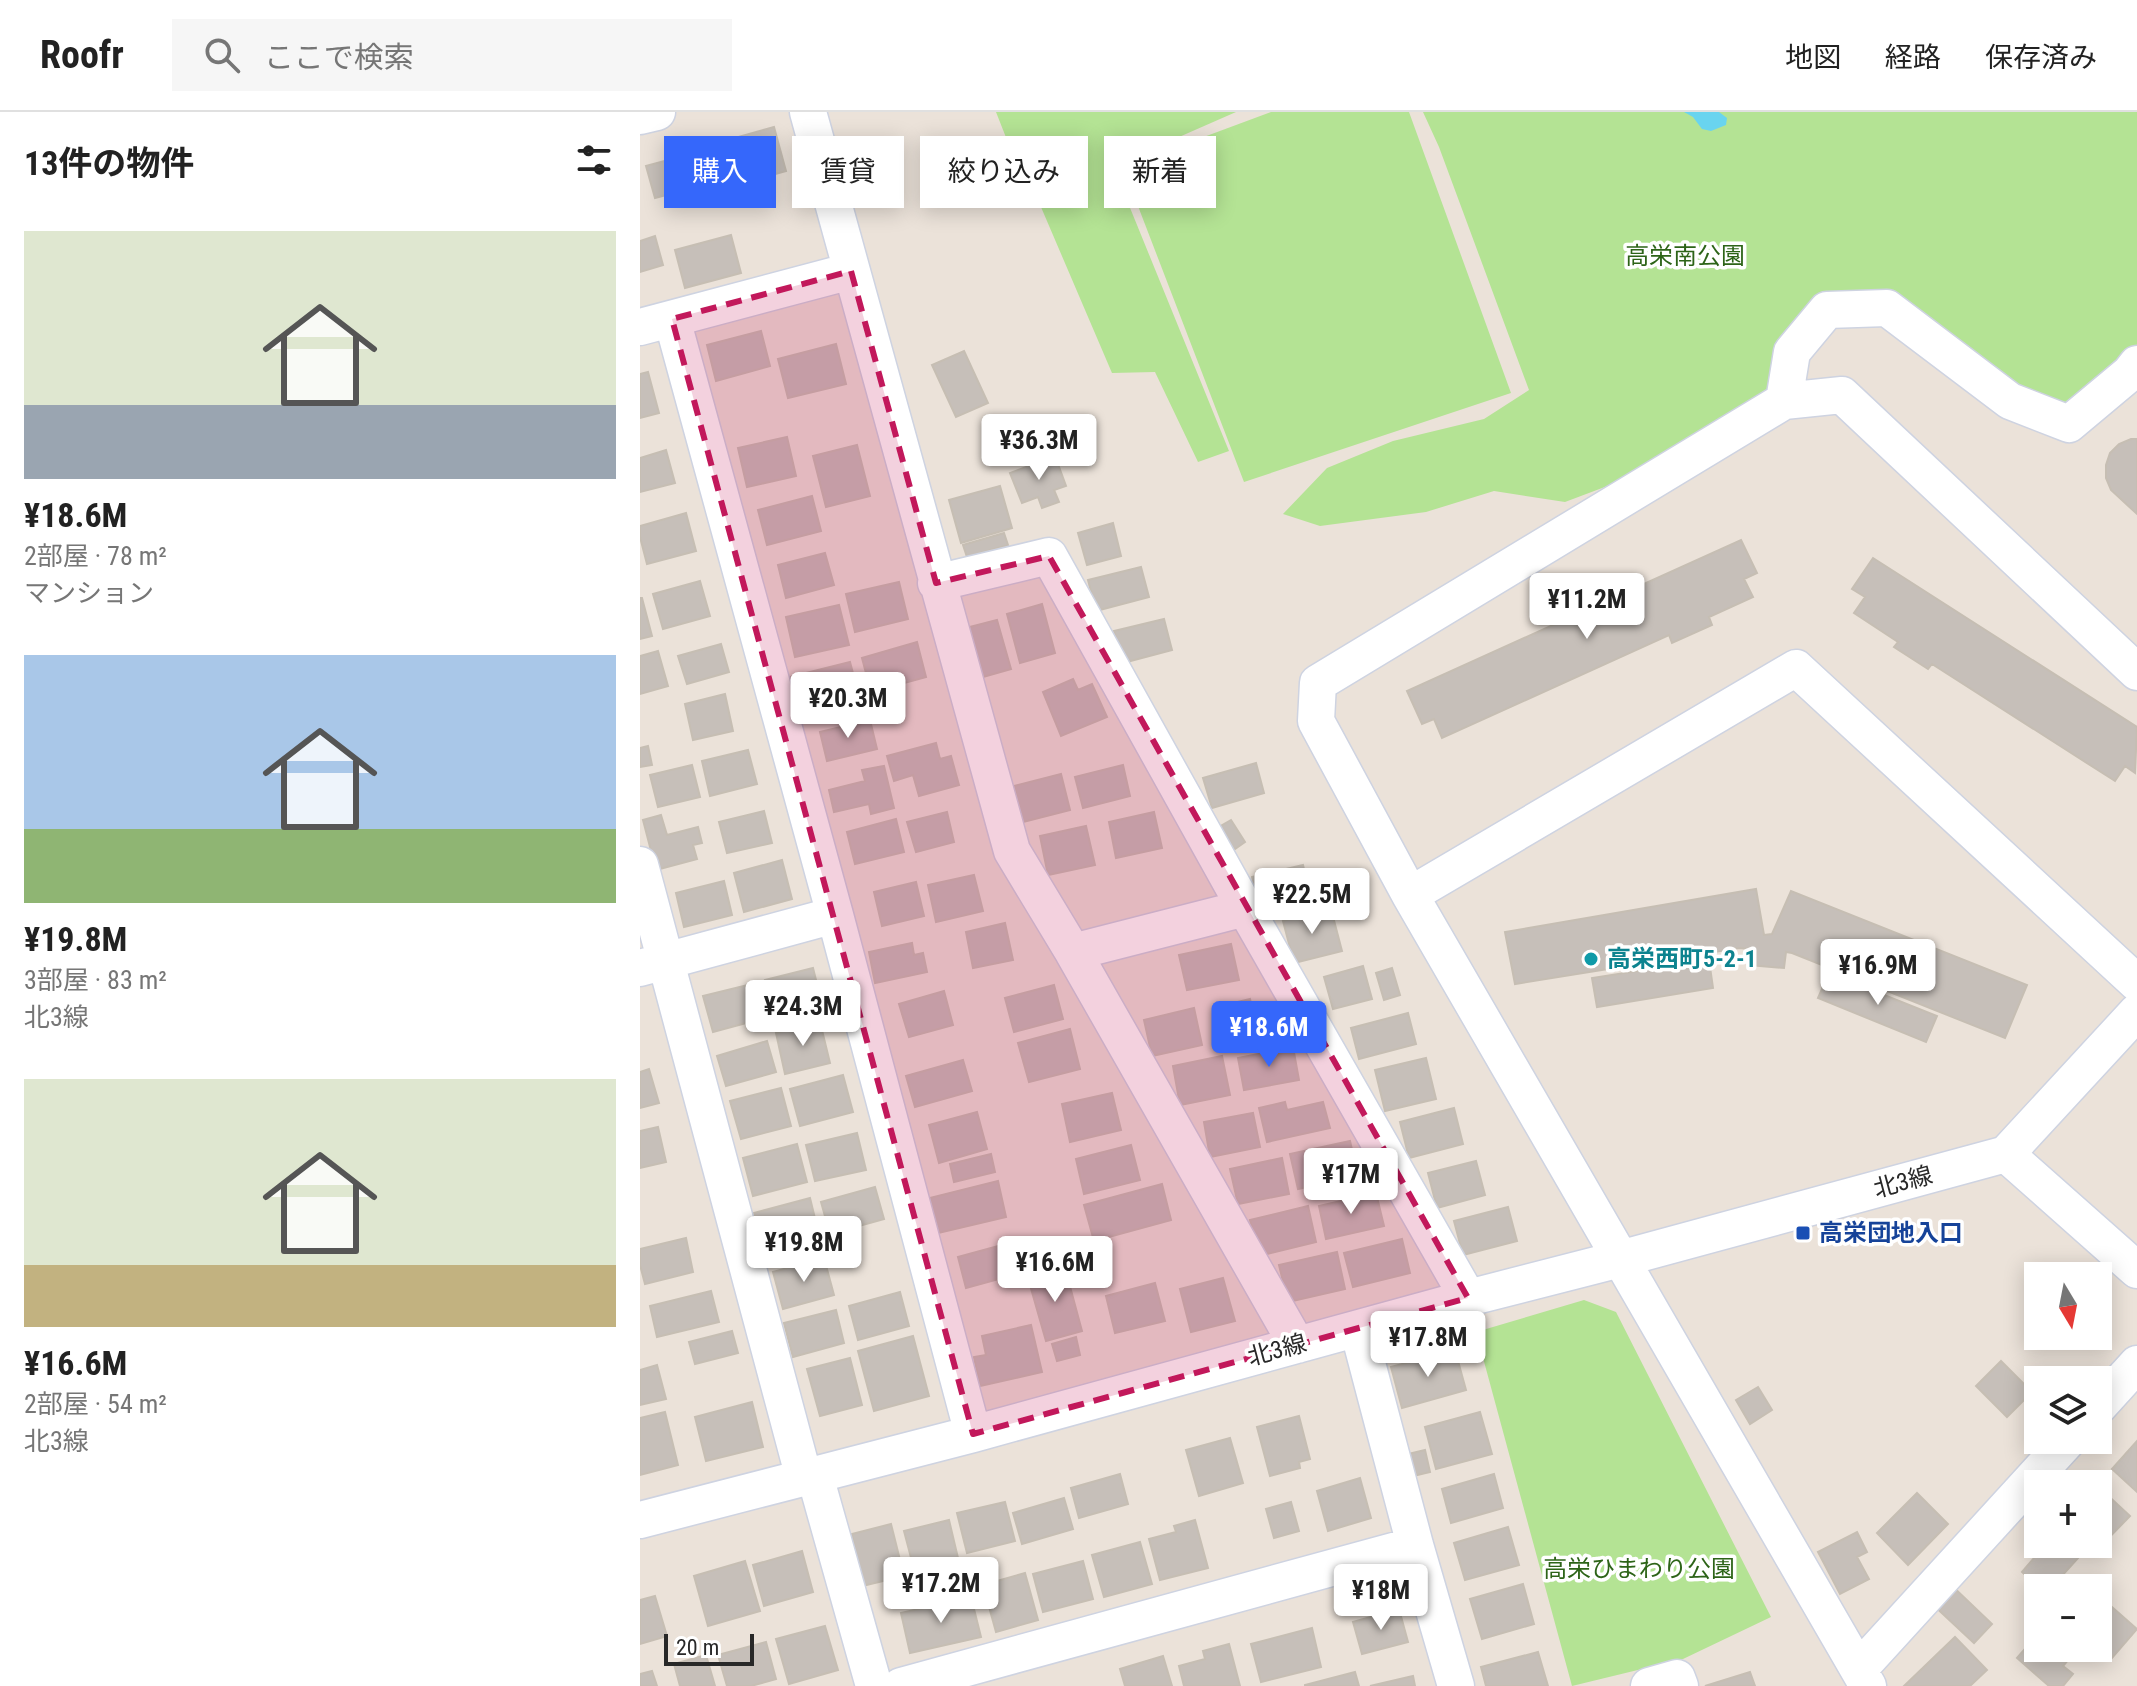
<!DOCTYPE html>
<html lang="ja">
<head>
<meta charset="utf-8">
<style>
	:root { --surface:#fff; --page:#f6f6f6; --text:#222; --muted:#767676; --line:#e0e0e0; --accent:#3567fb }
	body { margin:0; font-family:"Roboto Condensed","Noto Sans JP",sans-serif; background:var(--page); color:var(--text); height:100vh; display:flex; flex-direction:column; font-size:30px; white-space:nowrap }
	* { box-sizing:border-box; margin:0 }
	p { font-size:26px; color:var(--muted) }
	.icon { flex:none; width:44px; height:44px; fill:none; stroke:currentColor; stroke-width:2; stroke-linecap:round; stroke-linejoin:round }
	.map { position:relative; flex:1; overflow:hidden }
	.drawer { display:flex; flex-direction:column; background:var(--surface); width:640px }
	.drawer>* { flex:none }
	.hud { position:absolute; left:24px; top:24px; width:760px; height:72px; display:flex; gap:16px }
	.needle { width:52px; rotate:170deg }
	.buttons { position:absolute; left:1384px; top:1150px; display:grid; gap:16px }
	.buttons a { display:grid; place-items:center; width:88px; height:88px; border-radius:0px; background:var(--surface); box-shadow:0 4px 20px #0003; font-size:40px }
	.scale { position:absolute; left:24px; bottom:20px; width:90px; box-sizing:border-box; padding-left:8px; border:4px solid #282828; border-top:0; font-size:22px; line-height:28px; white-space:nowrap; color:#282828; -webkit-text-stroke:6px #fff; paint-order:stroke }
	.price { position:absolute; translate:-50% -68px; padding:0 18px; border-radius:8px; background:#fff; color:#222; font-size:26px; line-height:52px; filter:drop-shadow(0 2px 4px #0008) }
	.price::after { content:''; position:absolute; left:50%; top:48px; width:24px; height:18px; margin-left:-12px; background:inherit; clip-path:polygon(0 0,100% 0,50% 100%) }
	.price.selected { background:var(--accent); color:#fff }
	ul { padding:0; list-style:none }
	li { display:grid; align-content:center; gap:16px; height:424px; padding:0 24px }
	li span { display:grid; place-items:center; height:248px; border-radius:0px; color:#555 }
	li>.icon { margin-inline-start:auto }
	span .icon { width:144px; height:144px; fill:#fffc; stroke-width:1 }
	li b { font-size:34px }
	h2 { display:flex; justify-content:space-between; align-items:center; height:96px; padding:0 24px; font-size:34px }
	.pill { padding:0 28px; border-radius:0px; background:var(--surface); box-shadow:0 4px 20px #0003; font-size:28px; line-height:72px }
	.pill.selected { background:var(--accent); color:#fff }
	header { display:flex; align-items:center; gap:48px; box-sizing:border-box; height:112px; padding:0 40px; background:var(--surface); border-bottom:2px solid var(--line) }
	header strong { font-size:38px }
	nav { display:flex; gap:44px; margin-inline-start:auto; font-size:28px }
	.search { width:560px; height:72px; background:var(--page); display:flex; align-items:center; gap:20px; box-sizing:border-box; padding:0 28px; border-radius:0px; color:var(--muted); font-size:30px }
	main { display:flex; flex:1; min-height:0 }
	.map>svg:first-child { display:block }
</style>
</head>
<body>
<header>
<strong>Roofr</strong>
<div class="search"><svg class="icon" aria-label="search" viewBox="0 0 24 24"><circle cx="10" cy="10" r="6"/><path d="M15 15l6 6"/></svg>ここで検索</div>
<nav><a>地図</a><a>経路</a><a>保存済み</a></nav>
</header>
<main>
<section class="drawer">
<h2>13件の物件<svg class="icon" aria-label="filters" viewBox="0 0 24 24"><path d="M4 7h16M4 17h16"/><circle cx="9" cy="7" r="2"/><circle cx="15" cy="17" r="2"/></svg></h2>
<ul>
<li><span style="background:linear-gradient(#dfe7d0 70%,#9aa5b1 0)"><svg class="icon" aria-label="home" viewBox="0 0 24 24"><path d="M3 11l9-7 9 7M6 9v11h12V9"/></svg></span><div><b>¥18.6M</b><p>2部屋 · 78 m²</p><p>マンション</p></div></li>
<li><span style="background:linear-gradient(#a9c7e8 70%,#8fb573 0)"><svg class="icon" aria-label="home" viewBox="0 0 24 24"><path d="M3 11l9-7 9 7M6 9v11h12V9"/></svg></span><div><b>¥19.8M</b><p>3部屋 · 83 m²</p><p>北3線</p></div></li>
<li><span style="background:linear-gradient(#dfe7d0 75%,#c2b280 0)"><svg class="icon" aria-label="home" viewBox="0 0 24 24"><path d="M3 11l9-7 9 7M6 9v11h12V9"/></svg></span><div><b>¥16.6M</b><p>2部屋 · 54 m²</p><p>北3線</p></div></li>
</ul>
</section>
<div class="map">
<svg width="1497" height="1574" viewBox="0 0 1497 1574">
	<rect width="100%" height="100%" fill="#ebe2d9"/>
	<!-- green -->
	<path fill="#b4e394" d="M356,0h240l-123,54 116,285 -31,11 -43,-90 -43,1 -86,-201 -6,1z
		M631,0h138l102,281 -267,89 -121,-315z
		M783,0h714v252l-68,60 -182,-116 -57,2 -46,91 -158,78 -61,23 -71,-11 -68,21 -106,14 -37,-12 44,-46 66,-27 91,-22 45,-29 -90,-243z
		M944,1188l32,12 155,305 -88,42 -111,27 -96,-354z"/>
	<!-- water -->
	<path fill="#69d4ef" d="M1044,0h35l8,6 -1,7 -15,6 -9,-2 -9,-12z"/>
	<!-- building -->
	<path fill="#c6bfb9" stroke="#c6beb3" stroke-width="2" d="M134,15l12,44 -64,18 -12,-44z
		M62,39l9,32 -56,15 -9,-32z
		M91,123l10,38 -56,15 -10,-38z
		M15,124l8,29 -23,7v-31z
		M121,219l9,35 -54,15 -9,-36z
		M196,232l10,40 -58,14 -10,-39z
		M324,239l24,52 -32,14 -24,-52z
		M8,260l11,41 -19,5v-44z
		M147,325l9,39 -49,11 -9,-39z
		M1491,327h6v75l-26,-24 -5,-12v-13l4,-12 9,-9z
		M217,333l13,51 -44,11 -13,-51z
		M26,338l9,33 -35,9v-34z
		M415,344l11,30 -12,4 5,12 -17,6 -4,-11 -16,6 -12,-30z
		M360,374l12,42 -51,15 -12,-43z
		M172,384l9,35 -54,14 -9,-35z
		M46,401l10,38 -49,13 -7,-27v-11z
		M473,411l8,33 -34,9 -9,-32z
		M364,421l4,12 -41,12 -4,-12z
		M1101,428l16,33 -13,6 9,18 -44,20 3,8 -40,18 -3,-8 -227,103 -8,-19 -12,5 -15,-33z
		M185,441l9,32 -48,13 -8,-33z
		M1233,446l264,169 -2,46 -10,-7 -10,15 -183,-117 -4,5 -34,-22 4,-5 -44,-29 11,-16 -13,-8z
		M501,455l8,30 -53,14 -8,-31z
		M60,469l10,35 -47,13 -10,-35z
		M259,470l9,37 -53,13 -9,-38z
		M0,486h2l10,38 -12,3z
		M402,492l13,49 -35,10 -13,-49z
		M199,493l10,40 -54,12 -9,-40z
		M524,507l8,31 -49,13 -9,-32z
		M357,508l14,49 -35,10 -14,-50z
		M277,530l9,35 -55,15 -9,-34z
		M81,532l8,28 -42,12 -9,-28z
		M18,539l10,35 -28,8v-38z
		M210,550l9,34 -65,16 -8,-34z
		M433,567l5,11 14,-6 15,33 -46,19 -18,-44z
		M85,582l8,37 -40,9 -8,-36z
		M230,608l7,29 -50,12 -7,-29z
		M296,631l4,16 11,-3 8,29 -40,11 -6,-21 -19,6 -7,-25z
		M8,634l4,19 -12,2v-19z
		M108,638l9,34 -47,12 -8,-35z
		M616,651l8,30 -52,15 -9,-30z
		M52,653l8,32 -42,10 -8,-32z
		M483,653l7,31 -47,12 -8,-31z
		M244,654l10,42 -23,6 -2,-10 -35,8 -5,-22 36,-9 -3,-11z
		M421,662l9,36 -47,12 -9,-36z
		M124,699l8,32 -45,10 -8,-31z
		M307,700l7,30 -38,10 -9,-30z
		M514,700l8,36 -46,10 -7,-36z
		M21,703l6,20 31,-8 4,16 -9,2 4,14 -41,11 -13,-50z
		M256,707l8,33 -49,12 -8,-32z
		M591,708l14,22 -13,9 -15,-23z
		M446,714l9,39 -47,10 -8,-39z
		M142,748l10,39 -48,13 -10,-39z
		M663,753l8,34 -51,12 -8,-34z
		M334,763l9,36 -47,11 -8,-37z
		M84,769l8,34 -48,12 -8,-34z
		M276,770l8,34 -42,10 -8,-34z
		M1116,777l8,46 8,-1 19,-43 236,94 -22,53 -213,-85 -6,-1 -2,16 -35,-3 1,-16 -11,-1 -224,36 -10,-52z
		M691,797l11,42 -48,12 -11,-42z
		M365,811l8,37 -40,8 -7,-36z
		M272,831l2,12 9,-2 4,19 -52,11 -6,-31z
		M591,832l8,36 -52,10 -8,-35z
		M1069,848l4,28 -116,19 -5,-29z
		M723,854l9,33 -39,10 -9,-32z
		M173,856l9,36 -48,12 -9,-36z
		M752,856l8,27 -16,5 -8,-27z
		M1189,861l108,43 -11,26 -108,-44z
		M112,872l9,35 -48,13 -10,-36z
		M414,873l9,34 -49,13 -9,-34z
		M304,879l9,34 -44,12 -10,-33z
		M610,887l3,13 14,-4 5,22 -51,13 -8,-35z
		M554,896l8,37 -50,11 -8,-36z
		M768,901l8,31 -57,15 -8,-31z
		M180,910l10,41 -45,11 -9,-41z
		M430,917l10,40 -51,13 -11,-39z
		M127,929l9,31 -50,14 -9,-30z
		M653,935l6,33 -55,10 -6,-32z
		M582,944l8,39 -50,10 -7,-39z
		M786,946l10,41 -51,12 -10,-41z
		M323,948l9,31 -57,16 -9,-31z
		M9,957l10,34 -19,5v-36z
		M203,963l10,37 -53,14 -10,-37z
		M141,976l10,38 -50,13 -11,-38z
		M472,981l9,37 -51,12 -8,-38z
		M645,990l2,8 36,-8 7,26 -63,14 -8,-34z
		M814,996l9,36 -54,14 -9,-36z
		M337,1000l10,37 -48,14 -10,-38z
		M613,1001l7,34 -50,10 -6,-35z
		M18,1015l8,35 -26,6v-37z
		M217,1021l9,37 -51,11 -9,-36z
		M710,1029l8,35 -60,13 -8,-35z
		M157,1032l10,38 -54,14 -10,-38z
		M491,1033l9,35 -56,14 -8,-35z
		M351,1042l4,18 -41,10 -4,-18z
		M642,1046l7,36 -51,10 -8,-35z
		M836,1049l9,34 -48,13 -9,-35z
		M358,1069l8,36 -68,16 -8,-35z
		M522,1072l9,36 -77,21 -10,-36z
		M235,1075l9,32 -54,15 -9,-32z
		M736,1081l8,33 -58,13 -7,-33z
		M170,1086l10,41 -55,14 -11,-40z
		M668,1094l8,36 -57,14 -9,-36z
		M868,1095l9,34 -54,14 -9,-34z
		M46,1126l7,34 -48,12 -5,-19v-16z
		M762,1127l8,34 -57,14 -9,-34z
		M373,1130l8,31 -55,15 -8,-31z
		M697,1140l8,37 -57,13 -9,-37z
		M184,1146l10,37 -51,14 -10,-37z
		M425,1156l17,63 -36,10 -18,-63z
		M583,1166l12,43 -44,11 -11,-43z
		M515,1171l10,38 -50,12 -9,-37z
		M71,1179l8,31 -62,15 -7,-31z
		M260,1180l9,34 -51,14 -9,-34z
		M196,1198l8,33 -51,14 -9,-34z
		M391,1213l11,47 -62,14 -6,-29 12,-2 -4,-19z
		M92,1219l6,22 -43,11 -6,-22z
		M273,1224l16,60 -55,15 -16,-60z
		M436,1225l4,18 -23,6 -5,-17z
		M815,1238l11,40 -64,18 -11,-41z
		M210,1246l12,47 -42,11 -13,-47z
		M1361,1249l31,31 -25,25 -31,-31z
		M17,1253l9,34 -26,6v-35z
		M1118,1275l14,23 -22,14 -14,-24z
		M112,1290l11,45 -57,14 -11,-44z
		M25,1300l13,53 -38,10v-57z
		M840,1300l12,42 -56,15 -11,-42z
		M659,1304l11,43 -11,3 1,6 -30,8 -13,-49z
		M590,1326l13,45 -44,13 -13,-46z
		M1497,1329v51l-25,-23z
		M785,1338l5,22 -21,5 -5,-22z
		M480,1362l8,30 -49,14 -8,-30z
		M854,1362l9,34 -52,15 -9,-34z
		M720,1366l11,40 -43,13 -11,-40z
		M1463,1379l27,25 -31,32 -3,-4h2v-48z
		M1277,1381l31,31 -40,41 -31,-32z
		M424,1386l9,31 -51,15 -9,-31z
		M365,1390l10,39 -48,12 -10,-40z
		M651,1390l8,29 -25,7 -8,-29z
		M309,1408l9,38 -44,11 -10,-38z
		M555,1408l13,48 -48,12 -11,-41 27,-7 -2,-6z
		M251,1412l13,52 -46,11 -9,-37 6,-1 -3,-15z
		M868,1415l11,38 -54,15 -11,-37z
		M1217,1420l10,20 -10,5 12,22 -29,15 -22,-42z
		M500,1430l12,42 -48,13 -12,-42z
		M1406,1432h17l15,14 -27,30h-11l-18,-16z
		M162,1439l11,41 -49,14 -11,-41z
		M105,1449l15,50 -52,15 -14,-50z
		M443,1449l10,38 -50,13 -10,-38z
		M385,1461l13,47 -42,12 -13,-47z
		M1309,1471l43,41 -18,19 -44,-41z
		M883,1472l11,40 -52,15 -12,-40z
		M15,1484l12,40 -27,8v-44z
		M331,1485l10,40 -71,16 -9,-40z
		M1464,1488l33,29 -26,30 -13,-11v-41z
		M759,1497l9,33 -46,12 -9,-32z
		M185,1514l13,44 -49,14 -13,-45z
		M672,1516l9,39 -60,15 -10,-38z
		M1398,1522v14h32l5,4 -12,14 10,8 -10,12h-14l-32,-28z
		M1315,1525l32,33 -17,16h-66z
		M126,1530l10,37 -25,7h-24l-9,-31z
		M589,1532l11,42h-56l-5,-20 26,-7 -2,-8z
		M898,1540l10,34h-62l-5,-19z
		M66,1543l9,31h-35l-6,-22z
		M523,1544l9,30h-47l-5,-17z
		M12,1559l5,15h-17v-12z
		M715,1560l4,14h-54v-1z
		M1110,1560l5,14h-50z
		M773,1564l2,10h-45z"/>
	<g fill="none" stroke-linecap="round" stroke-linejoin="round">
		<defs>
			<path id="minor" d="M168,0l204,739 61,101 224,393
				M0,4l17,-4
				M32,207l163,596 138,519
				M0,215l211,-56
				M1144,289l8,-49 35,-42 60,-2 123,93 59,23 61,-51 7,-9
				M296,471l113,-27 196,352 223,390
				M0,753l164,613
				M770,783l386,-227 341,315
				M433,840l172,-44
				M0,856l195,-53
				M1366,1042l131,-142
				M1366,1042l131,116
				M718,1217l57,216 41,141
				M1458,1295l39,-43
				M175,1364l59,210
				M0,1408l333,-86 495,-136 152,-39 386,-105
				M1219,1557l209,-229
				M261,1574l514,-141
				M1009,1574l28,-8 3,8
				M1228,1574l-458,-791 -94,-174 2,-38 466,-282 58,-6 295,277"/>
		</defs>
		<!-- minor casing -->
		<use href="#minor" stroke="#ced3e1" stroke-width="39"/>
		<!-- minor -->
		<use href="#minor" stroke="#fff" stroke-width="36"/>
	</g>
	<!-- marked area -->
	<path fill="#c2185b" fill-opacity="0.2" stroke="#c2185b" stroke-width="6" stroke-dasharray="16 10" stroke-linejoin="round" d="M211,159l85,312 113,-27 419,742 -495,136 -301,-1115z"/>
	<!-- markers -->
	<circle fill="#0f9aa8" stroke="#fff" stroke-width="3" cx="951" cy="847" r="8"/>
	<rect fill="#1a4fb4" stroke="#fff" stroke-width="3" x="1155" y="1113" width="16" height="16" rx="4"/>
	<g text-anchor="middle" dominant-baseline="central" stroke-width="7" stroke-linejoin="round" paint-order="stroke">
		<!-- park labels -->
		<g font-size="24" fill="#2d6418" stroke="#fff">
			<text x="1045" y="144">高栄南公園</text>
			<text x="999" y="1457">高栄ひまわり公園</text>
		</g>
		<!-- culture labels -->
		<g font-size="24" font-weight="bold" fill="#0d838f" stroke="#fff" text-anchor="start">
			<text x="967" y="847">高栄西町5-2-1</text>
		</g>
		<!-- street labels -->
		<g font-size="24" fill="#282828" stroke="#fff">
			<text transform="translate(1263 1070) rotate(-15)">北3線</text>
			<text transform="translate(637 1238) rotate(-15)">北3線</text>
		</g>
		<!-- transit labels -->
		<g font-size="24" font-weight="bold" fill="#164399" stroke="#fff" text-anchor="start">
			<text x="1179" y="1121">高栄団地入口</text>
		</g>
	</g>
</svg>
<div class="buttons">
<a><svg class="needle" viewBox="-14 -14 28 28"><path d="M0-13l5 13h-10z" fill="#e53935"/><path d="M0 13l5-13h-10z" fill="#767676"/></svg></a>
<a><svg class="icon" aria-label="layers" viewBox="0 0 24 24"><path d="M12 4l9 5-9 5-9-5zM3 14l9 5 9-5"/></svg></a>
<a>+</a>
<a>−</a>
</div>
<div class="scale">20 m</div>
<b class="price" style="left:399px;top:370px">¥36.3M</b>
<b class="price" style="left:947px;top:529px">¥11.2M</b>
<b class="price" style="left:208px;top:628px">¥20.3M</b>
<b class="price" style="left:672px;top:824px">¥22.5M</b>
<b class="price" style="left:1238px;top:895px">¥16.9M</b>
<b class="price" style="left:163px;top:936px">¥24.3M</b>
<b class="price selected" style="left:629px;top:957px">¥18.6M</b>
<b class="price" style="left:711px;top:1104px">¥17M</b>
<b class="price" style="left:164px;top:1172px">¥19.8M</b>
<b class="price" style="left:415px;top:1192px">¥16.6M</b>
<b class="price" style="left:788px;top:1267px">¥17.8M</b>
<b class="price" style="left:301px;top:1513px">¥17.2M</b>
<b class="price" style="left:741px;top:1520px">¥18M</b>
<div class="hud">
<a class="pill selected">購入</a>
<a class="pill">賃貸</a>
<a class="pill">絞り込み</a>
<a class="pill">新着</a>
</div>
</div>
</main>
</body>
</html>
